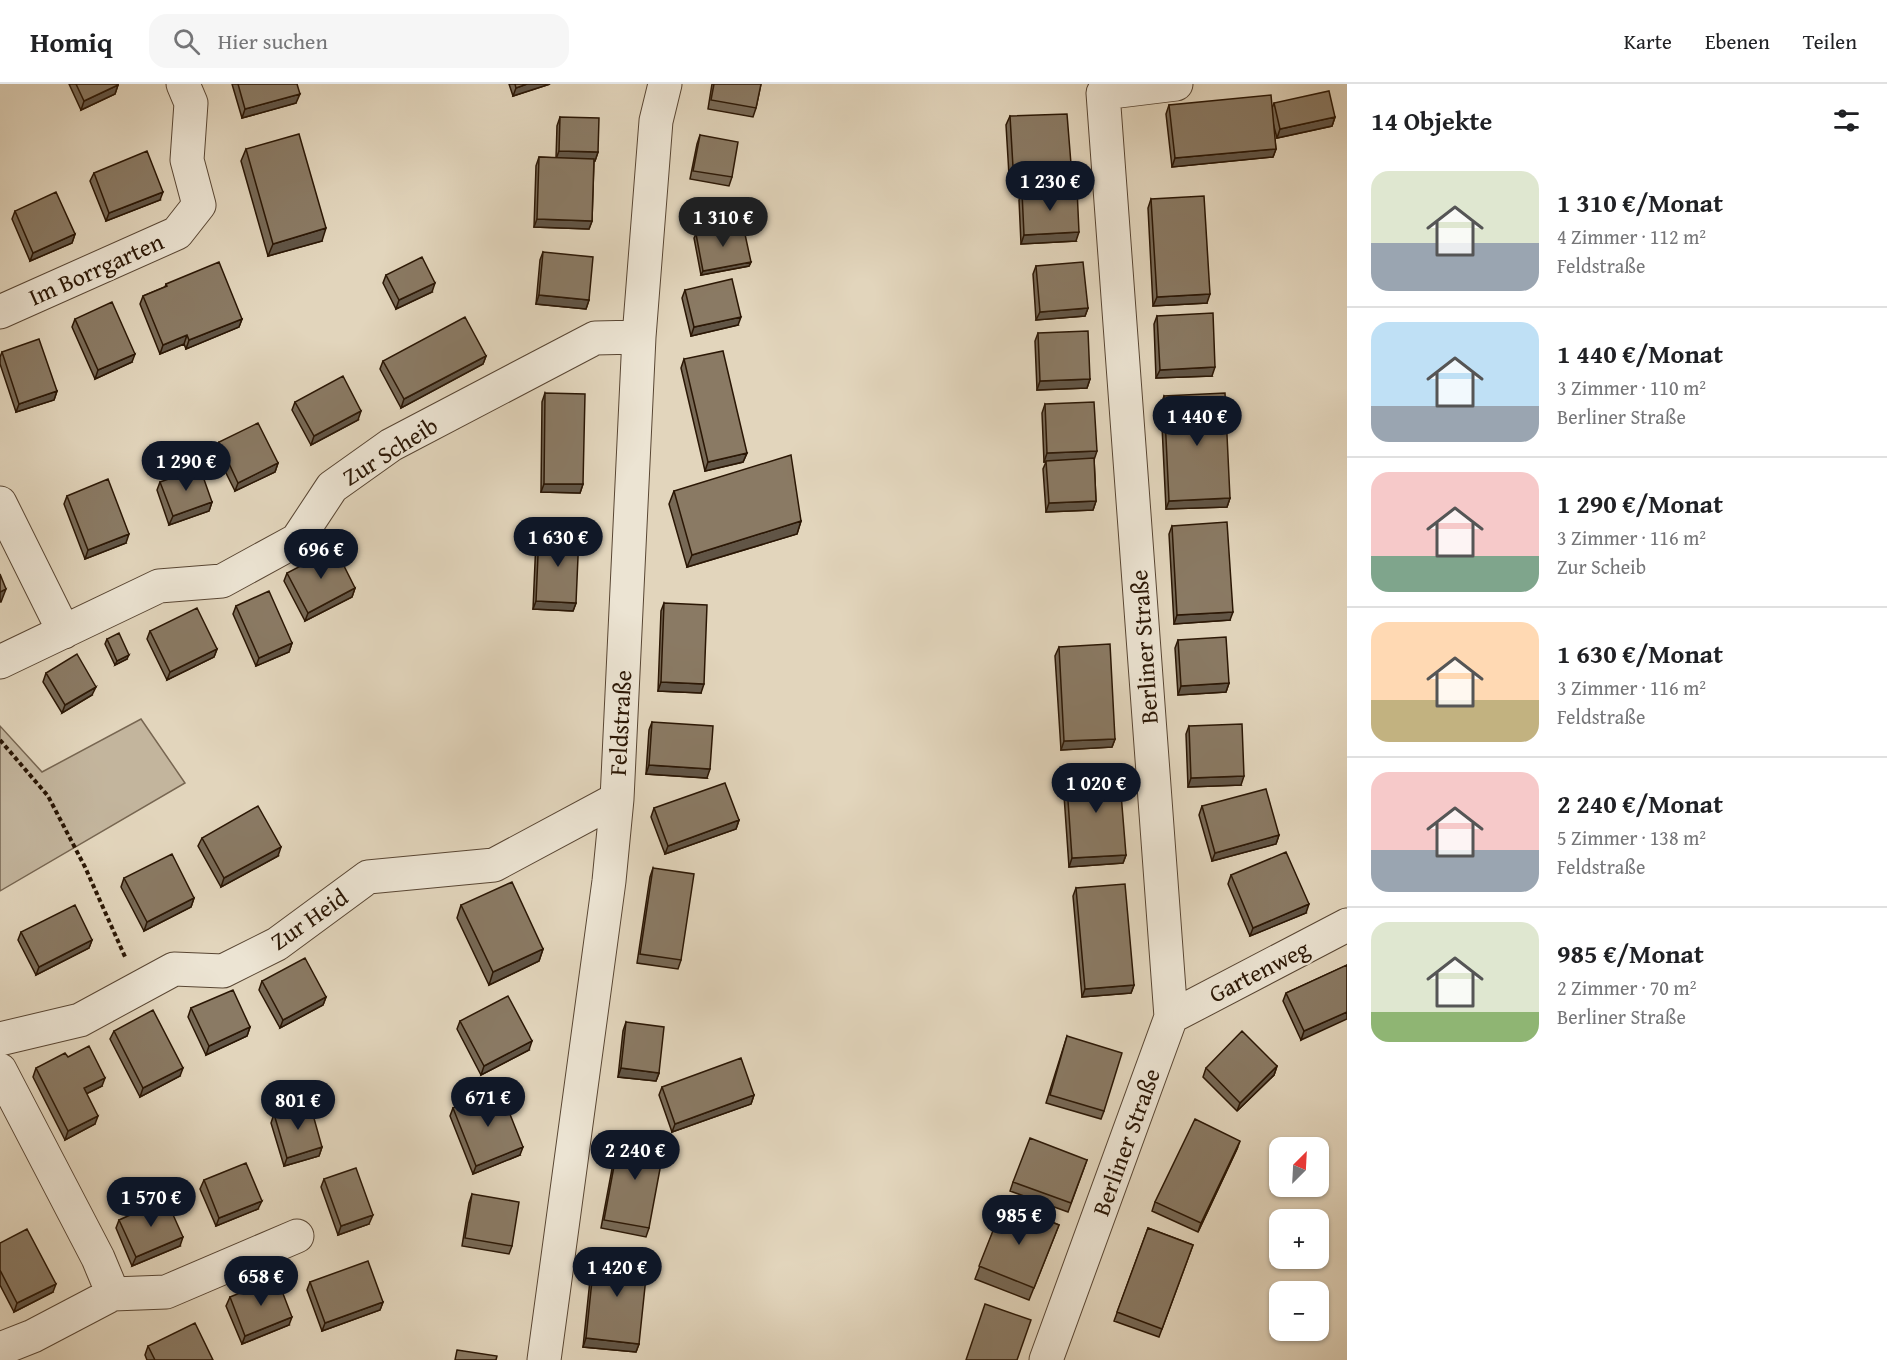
<!DOCTYPE html>
<html lang="de">
<head>
<meta charset="utf-8">
<style>
	:root { --surface:#fff; --page:#f6f6f6; --text:#202124; --muted:#757577; --line:#e0e0e0; --accent:#111827 }
	body { margin:0; font-family:"Gentium Book Plus",serif; background:var(--page); color:var(--text); height:100vh; display:flex; flex-direction:column; font-size:22px; white-space:nowrap }
	* { box-sizing:border-box; margin:0 }
	p { font-size:20px; color:var(--muted) }
	.icon { flex:none; width:33px; height:33px; fill:none; stroke:currentColor; stroke-width:2; stroke-linecap:round; stroke-linejoin:round }
	.map { position:relative; flex:1; overflow:hidden }
	.sheet { display:flex; flex-direction:column; background:var(--surface); width:540px }
	.sheet>* { flex:none }
	.needle { width:39px; rotate:24deg }
	.fabs { position:absolute; left:1269px; top:1053px; display:grid; gap:12px }
	.fabs a { display:grid; place-items:center; width:60px; height:60px; border-radius:12px; background:var(--surface); box-shadow:0 2px 4px #0004; font-size:30px }
	.price { position:absolute; translate:-50% -51px; padding:0 14px; border-radius:21px; background:var(--accent); color:#fff; font-size:20px; line-height:39px; filter:drop-shadow(0 2px 3px #0008) }
	.price::after { content:''; position:absolute; left:50%; top:36px; width:18px; height:14px; margin-left:-9px; background:inherit; clip-path:polygon(0 0,100% 0,50% 100%) }
	.price.on { background:#222; color:#fff }
	ul { padding:0; list-style:none }
	li { display:flex; align-items:center; gap:18px; height:150px; padding:0 24px }
	li+li { border-top:2px solid var(--line) }
	li span { display:grid; place-items:center; flex:none; width:168px; height:120px; border-radius:18px; color:#555 }
	li>.icon { margin-inline-start:auto }
	span .icon { width:72px; height:72px; fill:#fffc; stroke-width:1 }
	li b { font-size:26px }
	h2 { display:flex; justify-content:space-between; align-items:center; height:72px; padding:0 24px; font-size:26px }
	header { display:flex; align-items:center; gap:36px; box-sizing:border-box; height:84px; padding:0 30px; background:var(--surface); border-bottom:2px solid var(--line) }
	header strong { font-size:28px }
	nav { display:flex; gap:33px; margin-inline-start:auto; font-size:21px }
	.search { width:420px; height:54px; background:var(--page); display:flex; align-items:center; gap:15px; box-sizing:border-box; padding:0 21px; border-radius:18px; color:var(--muted); font-size:22px }
	main { display:flex; flex:1; min-height:0 }
	.map>svg:first-child { display:block }
</style>
</head>
<body>
<header>
<strong>Homiq</strong>
<div class="search"><svg class="icon" aria-label="search" viewBox="0 0 24 24"><circle cx="10" cy="10" r="6"/><path d="M15 15l6 6"/></svg>Hier suchen</div>
<nav><a>Karte</a><a>Ebenen</a><a>Teilen</a></nav>
</header>
<main>
<div class="map">
<svg width="1347" height="1276" viewBox="0 0 1347 1276">
	<rect width="100%" height="100%" fill="#e2d5bc"/>
	<filter id="stains"><feTurbulence type="fractalNoise" baseFrequency=".00333" numOctaves="4"/><feColorMatrix values="0 0 0 0 .2 0 0 0 0 .09 0 0 0 0 .02 0 0 0 .5 -.17"/></filter>
	<radialGradient id="worn" r=".72"><stop offset=".6" stop-color="#630" stop-opacity="0"/><stop offset="1" stop-color="#630" stop-opacity=".3"/></radialGradient>
	<!-- green -->
	<path fill="#c3b59d" stroke="#776651" stroke-width="1.5" d="M141,635l44,64 -185,108v-165l42,46z"/>
	<g fill="none" stroke-linecap="round" stroke-linejoin="round">
		<defs>
			<path id="street" d="M0,228l177,-79 22,-28 -12,-45 4,-57 -8,-19
				M0,419l64,129
				M0,578l159,-76 63,-5 75,-41 35,-53 59,-42 204,-107 44,-1
				M1171,933l176,-92
				M0,955l80,-19 94,-51 49,2 54,-27 91,-67 126,-12 123,-66
				M0,986l98,188 15,36
				M0,1265l33,-13 80,-42 53,-2 131,-56
				M544,1276l65,-479 8,-82 22,-462 17,-216 9,-37
				M1046,1276l125,-343 -68,-924 73,-9"/>
		</defs>
		<!-- street casing -->
		<use href="#street" stroke="#594633" stroke-width="35"/>
		<!-- path -->
		<path stroke="#2b1705" stroke-width="4" stroke-dasharray="4.5 3" stroke-linecap="butt" d="M0,656l48,56 37,71 41,92"/>
		<!-- street -->
		<use href="#street" stroke="#ece4d3" stroke-width="33"/>
	</g>
	<!-- wall -->
	<path fill="#776956" stroke="#2b1705" stroke-width="1.5" d="M69,0h49v1l-3,9 -34,16z
		M232,0h65l-1,19 -54,15z
		M509,0h41l-37,12z
		M712,0h49l-5,24 -3,9 -45,-8z
		M1274,19l61,14 -3,9 -55,12 -4,-15 3,26 -3,8 -101,10 -6,-53 3,-9 103,3z
		M1010,32l57,56 -58,3 -3,-50z
		M560,33l38,35 -3,9h-1l-2,60 -3,8 -55,-2 2,-61 3,-9 17,1 1,-32z
		M700,51l32,42 -3,9 -39,-7 7,-35z
		M246,65l76,92 -54,15 -27,-95z
		M94,89l66,27 -54,21 -16,-40z
		M1022,108l54,49 -55,3 -2,-44z
		M1151,115l56,104 -54,3 -5,-98z
		M15,127l60,23 -3,9 -42,18 -18,-42z
		M696,150l55,28 -2,4 -48,9 -7,-37z
		M543,168l46,48 -3,9 -50,-5 4,-44z
		M1036,182l52,42 -3,8 -49,4 -3,-46z
		M386,191l46,17 -36,17 -13,-26z
		M166,200l76,35 -3,8 -53,22 -2,-5 -24,10 -20,-50 3,-8 22,-9z
		M685,206l53,35 -47,11 -9,-38z
		M1157,232l55,60 -56,2 -2,-54z
		M75,235l57,43 -37,17 -23,-52z
		M1038,249l52,46 -3,9 -50,2 -2,-49z
		M2,268l55,39 -3,9 -38,12 -16,-48v-7z
		M486,272l-3,8 -82,44 -21,-39 3,-8z
		M684,275l63,94 -4,9 -38,9 -24,-103z
		M545,309l38,91 -3,9 -39,-1 1,-90z
		M1164,312l66,102 -3,9 -61,2 -5,-104z
		M295,318l63,18 -47,25 -19,-35z
		M1045,320l49,54 2,43 -3,9 -47,2 -3,-43 3,-7h-2l-2,-49z
		M219,358l59,21 -3,9 -40,19 -20,-40z
		M160,398l52,20 -3,9 -40,14 -12,-35z
		M674,407l127,30 -4,13 -110,33 -18,-63z
		M67,412l59,47 -41,16 -21,-55z
		M1172,442l58,94 -56,4 -5,-90z
		M539,448l37,71 -3,8 -40,-2 3,-69z
		M287,489l68,15 -3,9 -47,24 -21,-40z
		M664,519l37,90 -43,-2 3,-80z
		M236,522l56,37 -3,9 -33,14 -23,-52z
		M150,547l67,18 -3,8 -47,23 -20,-41z
		M107,555l20,20 -12,6 -10,-21z
		M1178,556l51,43 -3,9 -48,3 -3,-47z
		M1059,563l56,92 -3,8 -51,3 -6,-94z
		M46,589l46,22 -30,18 -19,-31z
		M652,638l55,56 -61,-4 3,-44z
		M1189,642l52,59 -53,2 -2,-53z
		M1066,688l60,83 -3,8 -54,4 -6,-86z
		M1202,722l77,29 -3,9 -64,17 -13,-46z
		M654,724l85,12 -3,9 -71,25 -14,-37z
		M202,754l76,18 -57,31 -23,-41z
		M653,784l28,92 -3,9 -41,-6 13,-86z
		M1231,791l75,38 -56,23 -22,-52z
		M124,794l70,20 -3,9 -47,24 -23,-44z
		M1076,804l58,97 -3,8 -49,4 -9,-101z
		M461,821l82,44 -4,12 -50,24 -32,-67z
		M21,848l71,8 -3,8 -53,27 -18,-35z
		M1347,881l-46,75 -18,-39 3,-8z
		M262,897l64,16 -3,8 -43,23 -21,-38z
		M191,924l59,19 -3,9 -41,19 -18,-38z
		M460,937l69,29 -48,25 -24,-46z
		M626,938l33,51 -3,8 -38,-4 5,-46z
		M114,947l66,45 -40,21 -30,-58z
		M1067,952l37,75 -3,8 -55,-16z
		M68,973l34,29 -16,8 9,30 -30,16 -32,-63 3,-9z
		M1277,982l-3,9 -37,36 -34,-34 3,-9z
		M662,1003l92,8 -3,9 -79,28 -13,-37z
		M453,1024l67,47 -47,19 -23,-58z
		M274,1030l48,33 -3,9 -35,10 -13,-43z
		M620,1050l29,94 -3,9 -45,-9 16,-86z
		M1237,1065l-39,83 -46,-21 3,-9z
		M1087,1076l-19,52 -58,-21 3,-9z
		M324,1095l45,45 -31,11 -17,-48z
		M204,1096l54,29 -42,17 -16,-37z
		M472,1110l40,52 -3,8 -47,-8 7,-43z
		M1004,1119l55,22 -30,75 -54,-21z
		M119,1136l61,26 -48,20 -16,-38z
		M1148,1144l45,17 -34,92 -45,-16z
		M0,1159l53,49 -39,20 -14,-27z
		M595,1168l44,92 -3,8 -53,-5 9,-86z
		M310,1198l73,20 -3,8 -58,21 -15,-41z
		M230,1213l59,28 -47,19 -16,-38z
		M148,1262l65,14h-66l-2,-5z"/>
	<!-- shaded-wall -->
	<path fill="#615546" stroke="#2b1705" stroke-width="1.5" d="M527,0h23l-37,12 3,-8z
		M118,1l-3,9 -34,16 3,-9z
		M300,10l-4,9 -54,15 3,-9z
		M1335,33l-3,9 -55,12 3,-9z
		M1276,65l-3,8 -101,10 3,-9z
		M559,67l39,1 -3,9 -39,-2z
		M1071,80l-4,8 -58,3 4,-8z
		M163,108l-3,8 -54,21 3,-8z
		M537,135l55,2 -3,8 -55,-2z
		M326,144l-4,13 -54,15 5,-12z
		M1079,148l-3,9 -55,3 3,-9z
		M75,150l-3,9 -42,18 3,-8z
		M751,178l-2,4 -48,9 2,-4z
		M435,199l-3,9 -36,17 3,-9z
		M1210,210l-3,9 -54,3 4,-9z
		M539,211l50,5 -3,9 -50,-5z
		M1088,224l-3,8 -49,4 4,-8z
		M741,233l-3,8 -47,11 3,-9z
		M242,235l-3,8 -53,22 3,-9z
		M187,251l-3,9 -24,10 3,-9z
		M135,270l-3,8 -37,17 3,-9z
		M486,272l-3,8 -82,44 3,-9z
		M1215,283l-3,9 -56,2 4,-8z
		M1090,295l-3,9 -50,2 3,-9z
		M57,307l-3,9 -38,12 3,-8z
		M361,327l-3,9 -47,25 3,-9z
		M1097,367l-3,9 -50,2 3,-9z
		M747,369l-4,9 -38,9 3,-9z
		M278,379l-3,9 -40,19 3,-8z
		M544,400h39l-3,9 -39,-1z
		M1230,414l-3,9 -61,2 3,-8z
		M1096,417l-3,9 -47,2 3,-9z
		M212,418l-3,9 -40,14 4,-9z
		M801,437l-4,13 -110,33 5,-12z
		M129,450l-3,9 -41,16 3,-9z
		M355,504l-3,9 -47,24 3,-8z
		M6,505l-5,13h-1v-10z
		M536,517l40,2 -3,8 -40,-2z
		M1233,528l-3,8 -56,4 3,-9z
		M292,559l-3,9 -33,14 3,-8z
		M217,565l-3,8 -47,23 3,-8z
		M129,571l-2,4 -12,6 2,-4z
		M661,598l43,2 -3,9 -43,-2z
		M1229,599l-3,9 -48,3 3,-9z
		M96,603l-4,8 -30,18 3,-8z
		M1115,655l-3,8 -51,3 3,-9z
		M649,681l61,4 -3,9 -61,-4z
		M1244,692l-3,9 -53,2 3,-9z
		M739,736l-3,9 -71,25 3,-8z
		M1279,751l-3,9 -64,17 3,-8z
		M281,763l-3,9 -57,31 3,-9z
		M1126,771l-3,8 -54,4 3,-9z
		M194,814l-3,9 -47,24 3,-9z
		M1309,820l-3,9 -56,23 3,-8z
		M92,856l-3,8 -53,27 3,-8z
		M543,865l-4,12 -50,24 4,-13z
		M1134,901l-3,8 -49,4 3,-8z
		M326,913l-3,8 -43,23 3,-8z
		M1347,928v7l-46,21 3,-9z
		M250,943l-3,9 -41,19 3,-9z
		M532,957l-3,9 -48,25 3,-9z
		M1277,982l-3,9 -37,36 3,-8z
		M183,984l-3,8 -40,21 3,-9z
		M621,984l38,5 -3,8 -38,-4z
		M105,994l-3,8 -22,11 4,-9z
		M754,1011l-3,9 -79,28 3,-8z
		M98,1032l-3,8 -30,16 3,-9z
		M1240,1057l-3,8 -39,83 3,-9z
		M322,1063l-3,9 -35,10 3,-8z
		M523,1063l-3,8 -47,19 3,-8z
		M262,1117l-4,8 -42,17 3,-8z
		M373,1131l-4,9 -31,11 3,-9z
		M183,1153l-3,9 -48,20 4,-9z
		M56,1200l-3,8 -39,20 3,-9z
		M383,1218l-3,8 -58,21 3,-8z
		M292,1233l-3,8 -47,19 3,-8z
		M586,1254l53,6 -3,8 -53,-5z"/>
	<!-- building -->
	<path fill="#8a7a64" stroke="#2b1705" stroke-width="1.5" d="M76,0h42v1l-34,16z
		M238,0h59l3,10 -55,15z
		M515,0h12l-11,4z
		M714,0h47l-5,24 -45,-8z
		M1329,7l6,26 -55,12 -6,-26z
		M1271,11l5,54 -101,9 -6,-53z
		M1067,30l4,50 -58,3 -3,-51z
		M560,33l39,1 -1,34 -39,-1z
		M299,50l27,94 -53,16 -27,-95z
		M700,51l38,7 -6,35 -39,-6z
		M147,67l16,41 -54,21 -15,-40z
		M539,73l55,2 -2,62 -55,-2z
		M1077,105l2,43 -55,3 -2,-43z
		M56,108l19,42 -42,19 -18,-42z
		M1204,112l6,98 -53,3 -6,-98z
		M743,141l8,37 -48,9 -7,-37z
		M543,168l50,5 -4,43 -50,-5z
		M422,173l13,26 -36,17 -13,-25z
		M219,178l23,57 -53,21 -2,-5 -24,10 -20,-49 24,-10 -1,-2z
		M1083,178l5,46 -48,4 -4,-46z
		M732,195l9,38 -47,10 -9,-37z
		M112,218l23,52 -37,16 -23,-51z
		M1213,229l2,54 -55,3 -3,-54z
		M465,233l21,39 -82,43 -21,-38z
		M1088,247l2,48 -50,2 -2,-48z
		M39,255l18,52 -38,13 -17,-52z
		M723,267l24,102 -39,9 -24,-103z
		M343,292l18,35 -47,25 -19,-34z
		M545,309l40,1 -2,90h-39z
		M1225,309l5,105 -61,3 -5,-105z
		M1094,318l3,49 -50,2 -2,-49z
		M258,339l20,40 -40,20 -19,-41z
		M791,371l10,66 -109,34 -18,-64z
		M1094,374l2,43 -47,2 -3,-42z
		M200,384l12,34 -39,14 -13,-34z
		M108,395l21,55 -41,16 -21,-54z
		M1227,438l6,90 -56,3 -5,-89z
		M539,448l40,2 -3,69 -40,-2z
		M335,464l20,40 -47,25 -21,-40z
		M0,490l6,15 -6,3z
		M269,507l23,52 -33,15 -23,-52z
		M664,519l43,2 -3,79 -43,-2z
		M197,524l20,41 -47,23 -20,-41z
		M119,549l10,22 -12,6 -10,-22z
		M1226,553l3,46 -48,3 -3,-46z
		M1110,560l5,95 -51,2 -5,-94z
		M77,570l19,33 -31,18 -19,-32z
		M652,638l61,4 -3,43 -61,-4z
		M1242,640l2,52 -53,2 -2,-52z
		M1119,685l7,86 -54,3 -6,-86z
		M725,699l14,37 -71,26 -14,-38z
		M1266,705l13,46 -64,18 -13,-47z
		M258,722l23,41 -57,31 -22,-40z
		M1286,768l23,52 -56,24 -22,-53z
		M172,770l22,44 -47,24 -23,-44z
		M653,784l41,6 -13,86 -41,-6z
		M512,798l31,67 -50,23 -32,-67z
		M1125,800l9,101 -49,4 -9,-101z
		M75,821l17,35 -53,27 -18,-35z
		M305,874l21,39 -43,23 -21,-39z
		M1347,881v47l-43,19 -18,-38z
		M233,906l17,37 -41,19 -18,-38z
		M508,912l24,45 -48,25 -24,-45z
		M153,926l30,58 -40,20 -29,-57z
		M626,938l38,5 -5,46 -38,-5z
		M1242,947l35,35 -37,37 -34,-35z
		M1067,952l55,17 -18,58 -54,-16z
		M89,962l16,32 -21,10 14,28 -30,15 -32,-63 29,-15 3,4z
		M741,974l13,37 -79,29 -13,-37z
		M500,1005l23,58 -47,19 -23,-58z
		M310,1020l12,43 -35,11 -13,-44z
		M1195,1035l45,22 -39,82 -46,-21z
		M620,1050l45,8 -16,86 -45,-8z
		M1030,1054l57,22 -16,43 -58,-21z
		M246,1079l16,38 -43,17 -15,-38z
		M356,1084l17,47 -32,11 -17,-47z
		M472,1110l47,8 -7,44 -47,-8z
		M166,1115l17,38 -47,20 -17,-37z
		M1004,1119l55,22 -25,63 -55,-22z
		M1148,1144l45,17 -31,84 -45,-17z
		M27,1145l29,55 -39,19 -17,-33v-27z
		M595,1168l53,6 -9,86 -53,-6z
		M368,1177l15,41 -58,21 -15,-41z
		M277,1194l15,39 -47,19 -15,-39z
		M985,1220l46,16 -14,40h-51z
		M195,1239l18,37h-58l-7,-14z
		M457,1266l40,6 -1,4h-41z"/>
	<g text-anchor="middle" dominant-baseline="central" stroke-width="4.5" stroke-linejoin="round" paint-order="stroke">
		<!-- street labels -->
		<g font-size="24" fill="#2b1705" stroke="#ece4d3">
			<text transform="translate(96 185) rotate(-24)">Im Borrgarten</text>
			<text transform="translate(390 367) rotate(-32)">Zur Scheib</text>
			<text transform="translate(1144 563) rotate(-94)">Berliner Straße</text>
			<text transform="translate(620 639) rotate(-87)">Feldstraße</text>
			<text transform="translate(309 835) rotate(-35)">Zur Heid</text>
			<text transform="translate(1259 887) rotate(-27)">Gartenweg</text>
			<text transform="translate(1126 1058) rotate(-70)">Berliner Straße</text>
		</g>
	</g>
	<rect width="100%" height="100%" filter="url(#stains)"/>
	<rect width="100%" height="100%" fill="url(#worn)"/>
</svg>
<div class="fabs">
<a><svg class="needle" viewBox="-14 -14 28 28"><path d="M0-13l5 13h-10z" fill="#e53935"/><path d="M0 13l5-13h-10z" fill="#757577"/></svg></a>
<a>+</a>
<a>−</a>
</div>
<b class="price" style="left:1050px;top:128px">1 230 €</b>
<b class="price on" style="left:723px;top:164px">1 310 €</b>
<b class="price" style="left:1197px;top:363px">1 440 €</b>
<b class="price" style="left:186px;top:408px">1 290 €</b>
<b class="price" style="left:558px;top:484px">1 630 €</b>
<b class="price" style="left:321px;top:496px">696 €</b>
<b class="price" style="left:1096px;top:730px">1 020 €</b>
<b class="price" style="left:488px;top:1044px">671 €</b>
<b class="price" style="left:298px;top:1047px">801 €</b>
<b class="price" style="left:635px;top:1097px">2 240 €</b>
<b class="price" style="left:151px;top:1144px">1 570 €</b>
<b class="price" style="left:1019px;top:1162px">985 €</b>
<b class="price" style="left:617px;top:1214px">1 420 €</b>
<b class="price" style="left:261px;top:1223px">658 €</b>
</div>
<section class="sheet">
<h2>14 Objekte<svg class="icon" aria-label="filters" viewBox="0 0 24 24"><path d="M4 7h16M4 17h16"/><circle cx="9" cy="7" r="2"/><circle cx="15" cy="17" r="2"/></svg></h2>
<ul>
<li><span style="background:linear-gradient(#dfe7d0 60%,#9aa5b1 0)"><svg class="icon" aria-label="home" viewBox="0 0 24 24"><path d="M3 11l9-7 9 7M6 9v11h12V9"/></svg></span><div><b>1 310 €/Monat</b><p>4 Zimmer · 112 m²</p><p>Feldstraße</p></div></li>
<li><span style="background:linear-gradient(#bfe0f5 70%,#9aa5b1 0)"><svg class="icon" aria-label="home" viewBox="0 0 24 24"><path d="M3 11l9-7 9 7M6 9v11h12V9"/></svg></span><div><b>1 440 €/Monat</b><p>3 Zimmer · 110 m²</p><p>Berliner Straße</p></div></li>
<li><span style="background:linear-gradient(#f6c9c9 70%,#7fa58c 0)"><svg class="icon" aria-label="home" viewBox="0 0 24 24"><path d="M3 11l9-7 9 7M6 9v11h12V9"/></svg></span><div><b>1 290 €/Monat</b><p>3 Zimmer · 116 m²</p><p>Zur Scheib</p></div></li>
<li><span style="background:linear-gradient(#ffd9b3 65%,#c2b280 0)"><svg class="icon" aria-label="home" viewBox="0 0 24 24"><path d="M3 11l9-7 9 7M6 9v11h12V9"/></svg></span><div><b>1 630 €/Monat</b><p>3 Zimmer · 116 m²</p><p>Feldstraße</p></div></li>
<li><span style="background:linear-gradient(#f6c9c9 65%,#9aa5b1 0)"><svg class="icon" aria-label="home" viewBox="0 0 24 24"><path d="M3 11l9-7 9 7M6 9v11h12V9"/></svg></span><div><b>2 240 €/Monat</b><p>5 Zimmer · 138 m²</p><p>Feldstraße</p></div></li>
<li><span style="background:linear-gradient(#dfe7d0 75%,#8fb573 0)"><svg class="icon" aria-label="home" viewBox="0 0 24 24"><path d="M3 11l9-7 9 7M6 9v11h12V9"/></svg></span><div><b>985 €/Monat</b><p>2 Zimmer · 70 m²</p><p>Berliner Straße</p></div></li>
</ul>
</section>
</main>
</body>
</html>
